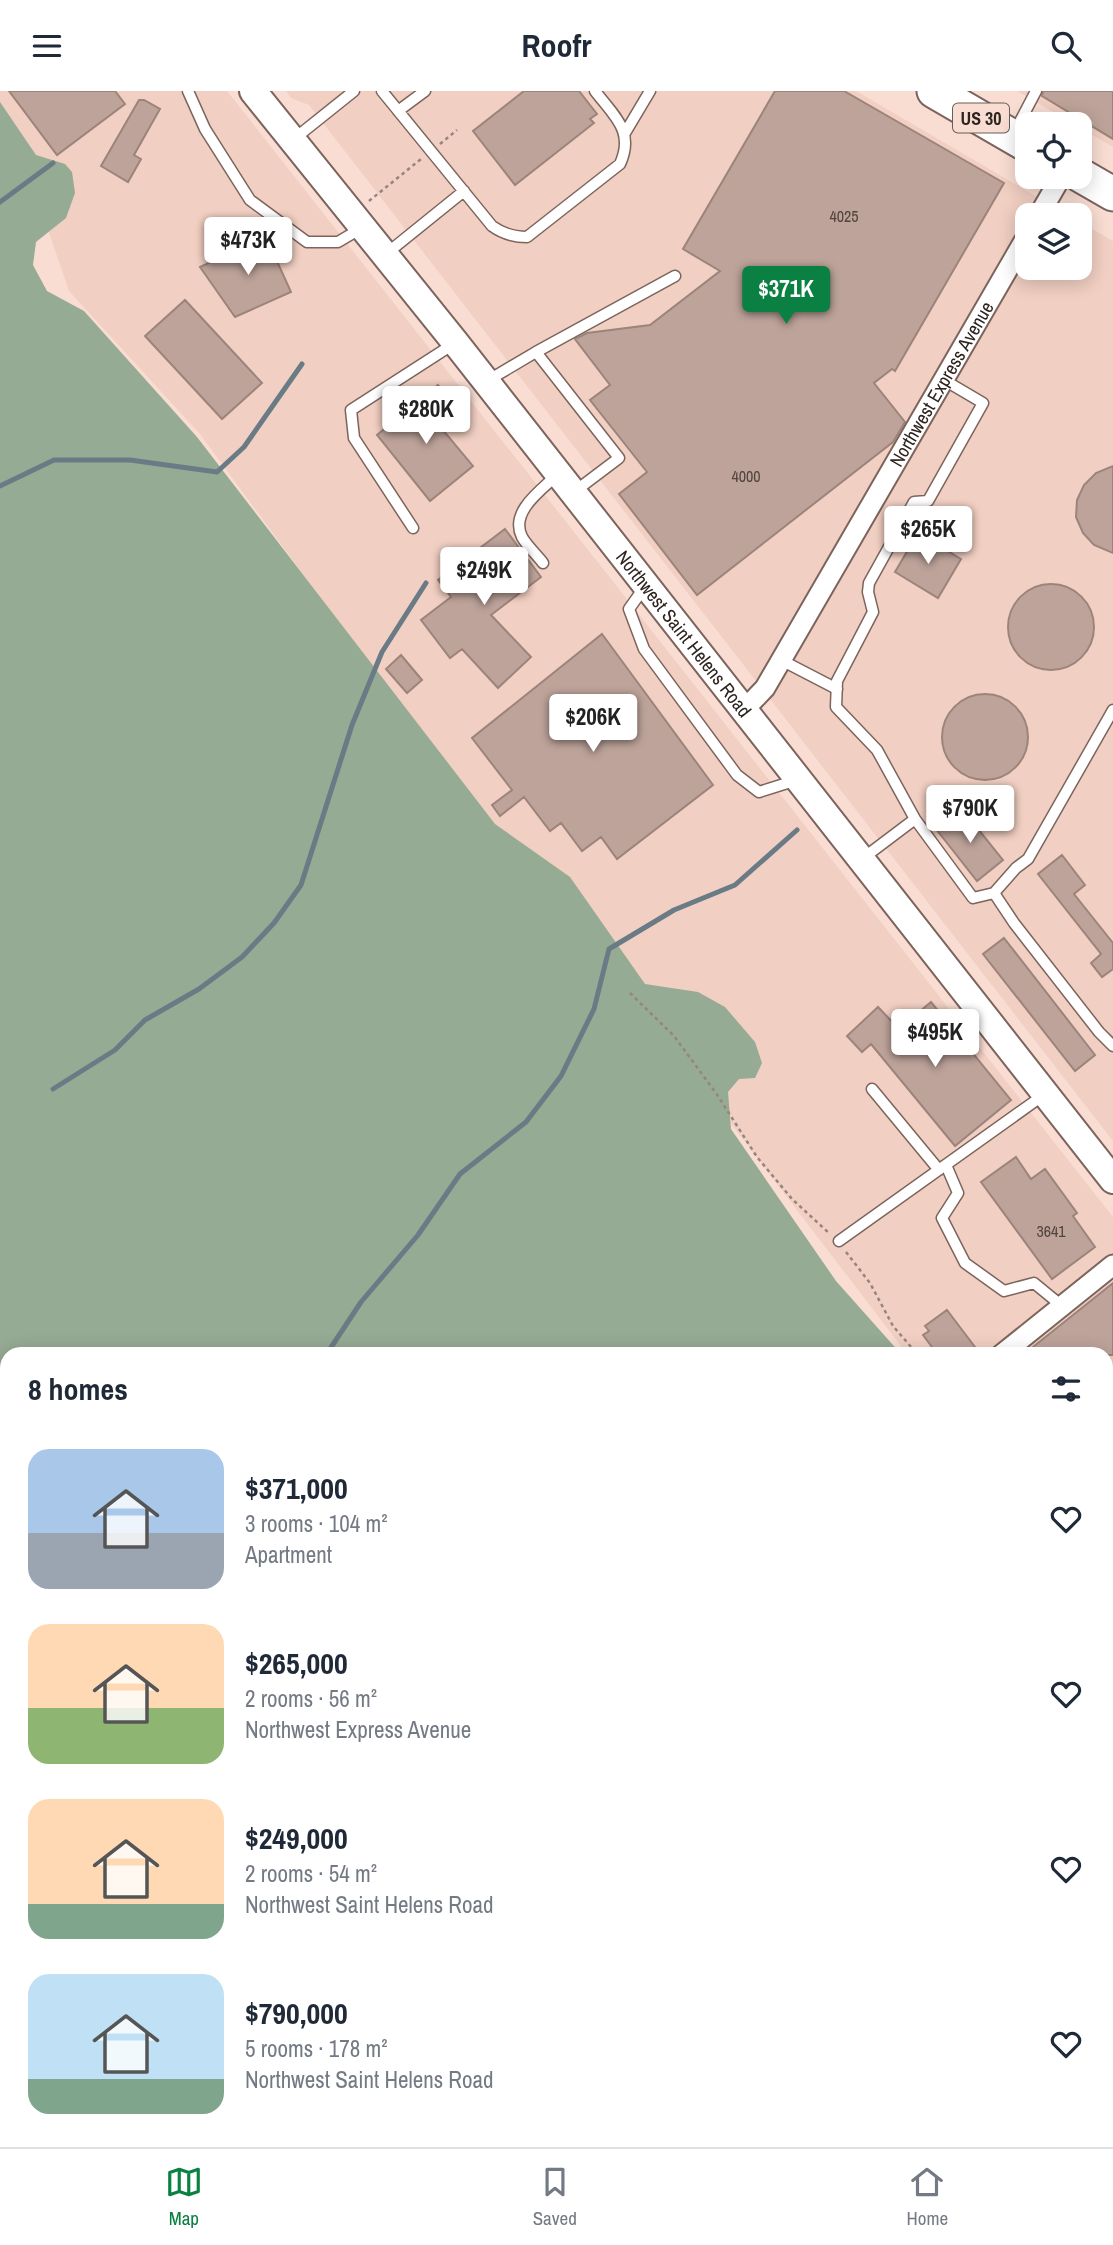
<!DOCTYPE html>
<html lang="en">
<head>
<meta charset="utf-8">
<style>
	:root { --surface:#fff; --page:#f2f2f3; --text:#1f2937; --muted:#747a83; --line:#e0e1e3; --accent:#0b8043 }
	body { margin:0; font-family:"Archivo Narrow",sans-serif; background:var(--page); color:var(--text); height:100vh; display:flex; flex-direction:column; font-size:26px; white-space:nowrap }
	* { box-sizing:border-box; margin:0 }
	p { font-size:23px; color:var(--muted) }
	.icon { flex:none; width:38px; height:38px; fill:none; stroke:currentColor; stroke-width:2; stroke-linecap:round; stroke-linejoin:round }
	.map { position:relative; flex:1; overflow:hidden }
	.details { position:absolute; left:0px; top:1256px; width:1113px; height:800px; display:flex; flex-direction:column; background:var(--surface); border-radius:21px 21px 0 0; box-shadow:0 4px 18px #0003 }
	.details>* { flex:none }
	.controls { position:absolute; left:1015px; top:21px; display:grid; gap:14px }
	.controls a { display:grid; place-items:center; width:77px; height:77px; border-radius:14px; background:var(--surface); box-shadow:0 4px 18px #0003; font-size:35px }
	.price { position:absolute; translate:-50% -60px; padding:0 16px; border-radius:7px; background:#fff; color:#222; font-size:23px; line-height:46px; filter:drop-shadow(0 2px 4px #0008) }
	.price::after { content:''; position:absolute; left:50%; top:42px; width:21px; height:16px; margin-left:-10px; background:inherit; clip-path:polygon(0 0,100% 0,50% 100%) }
	.price.current { background:var(--accent); color:#fff }
	ul { padding:0; list-style:none }
	li { display:flex; align-items:center; gap:21px; height:175px; padding:0 28px }
	li span { display:grid; place-items:center; flex:none; width:196px; height:140px; border-radius:21px; color:#555 }
	li>.icon { margin-inline-start:auto }
	span .icon { width:84px; height:84px; fill:#fffc; stroke-width:1 }
	li b { font-size:30px }
	h2 { display:flex; justify-content:space-between; align-items:center; height:84px; padding:0 28px; font-size:30px }
	header { display:flex; justify-content:space-between; align-items:center; height:91px; padding:0 28px; background:var(--surface); font-size:32px; font-weight:800 }
	.tab-bar { display:flex; justify-content:space-around; align-items:center; height:98px; border-top:2px solid var(--line); background:var(--surface); font-size:19px; color:var(--muted) }
	.tab-bar a { display:grid; justify-items:center; gap:4px }
	.tab-bar .current { color:var(--accent) }
	.map>svg:first-child { display:block }
</style>
</head>
<body>
<header><svg class="icon" aria-label="menu" viewBox="0 0 24 24"><path d="M4 6h16M4 12h16M4 18h16"/></svg>Roofr<svg class="icon" aria-label="search" viewBox="0 0 24 24"><circle cx="10" cy="10" r="6"/><path d="M15 15l6 6"/></svg></header>
<div class="map">
<svg width="1113" height="2056" viewBox="0 0 1113 2056">
	<rect width="100%" height="100%" fill="#f9ddd3"/>
	<!-- built -->
	<path fill="#f1cfc2" d="M0,0h227l886,1126v373l-7,-8v-227l-199,-1 -181,-237 -280,-348 -246,-335 -131,-143 -41,-120 -28,-48z
		M286,0h570l212,124h-41v53h53v-46l33,19v900l-804,-1036 -18,-7z
		M1017,0h96v56l-33,-19v-4h-6z"/>
	<!-- forest -->
	<path fill="#96ab93" d="M0,11l36,53 29,9 7,8 3,21 -9,25 -30,24 -3,23 14,26 37,20 113,126 298,387 75,53 75,107 53,8 27,15 30,35 7,21 -7,15 -16,1 -11,13 3,37 105,152 65,73 -894,1v785h1099v-574l7,9v572h-1113z"/>
	<g fill="none" stroke-linecap="round" stroke-linejoin="round">
		<!-- stream -->
		<path stroke="#6a7b86" stroke-width="5" d="M0,111l53,-39
			M0,395l54,-26h76l87,12 27,-25 58,-83
			M53,998l62,-39 30,-30 54,-31 43,-32 32,-34 27,-38 51,-160 30,-73 44,-69
			M326,1264l35,-53 57,-67 42,-61 66,-52 35,-46 33,-67 15,-60 65,-39 61,-25 62,-55
			M0,1527l7,-2
			M1106,1929l7,-6
			M0,1935l7,12
			M65,2049l5,7
			M733,2056l12,-7"/>
	</g>
	<!-- building -->
	<path fill="#bda39a" stroke="#9d847b" stroke-width="2" d="M9,0h106l10,13 -68,51z
		M524,0h55l18,23 -7,5 4,4 -79,62 -42,-54z
		M775,0h69l160,92 -109,188 -3,-2 -18,14 31,39 -12,20 -196,153 -78,-101 28,-22 -57,-72 20,-15 -35,-46 12,-6 63,-8 70,-54 -37,-22z
		M1043,0h70v48l-71,-43z
		M139,9h5l16,9 -26,46 7,4 -13,23 -27,-16z
		M266,146l25,55 -56,25 -35,-50z
		M185,209l77,83 -40,36 -77,-83z
		M438,294l13,17 -19,15 41,49 -43,35 -53,-66z
		M1113,375v87l-19,-8 -11,-12 -7,-16 1,-17 7,-15 12,-12z
		M505,438l36,48 -50,38 40,42 -33,31 -36,-39 -12,9 -29,-38 30,-23 -13,-17z
		M918,442l43,26 -23,39 -43,-26z
		M1008 536a43 43 0 1 1 86 0a43 43 0 1 1-86 0Z
		M602,543l111,151 -96,74 -16,-22 -19,14 -21,-28 -11,8 -26,-34 -24,19 -8,-11 20,-15 -40,-52z
		M401,564l21,25 -15,13 -21,-24z
		M942 646a43 43 0 1 1 86 0a43 43 0 1 1-86 0Z
		M962,718l41,51 -26,21 -41,-52z
		M1062,764l23,30 -11,9 39,49v26l-11,8 -11,-14 10,-9 -63,-80z
		M1004,847l91,117 -20,16 -92,-117z
		M931,911l80,98 -56,46 -84,-102 -9,8 -15,-16 31,-29 21,22z
		M1016,1066l15,22 14,-10 32,44 -4,3 22,31 -43,32 -71,-97z
		M1113,1192v72h-90z
		M947,1219l34,45h-43l-15,-20 6,-4 -4,-5z"/>
	<g fill="none" stroke-linecap="round" stroke-linejoin="round">
		<defs>
			<path id="lane" d="M188,0l17,38 45,71 57,42h31l22,-13
				M382,0l110,135c11,8 21,11 35,11l93,-73c15,-33 -6,-48 -25,-73
				M398,20l27,-20
				M625,42l25,-42
				M1014,42l22,-42
				M294,48l60,-48
				M386,163l78,-63
				M536,261l139,-76
				M944,289l39,23 -55,98 -14,1 -45,81 -1,9 5,20 -36,69 -1,26 41,43 38,69 58,79 21,-5 20,30 85,109 14,14
				M487,290l49,-29 83,106 -45,34
				M413,437l-59,-90 -3,-28 104,-67
				M543,472c-6,-8 -16,-17 -21,-26 -13,-26 21,-48 36,-63
				M646,494l-17,24 15,40 93,126 22,17 38,-12
				M781,569l56,29
				M862,768l53,-40
				M994,802l22,-25 12,-9 85,-149
				M872,998l67,81
				M946,1074l12,28 -16,25 23,45 39,28 30,-8 28,23
				M839,1150l206,-147
				M1106,1310l7,-5"/>
			<g id="street">
				<path d="M1039,124l22,-38"/>
				<path id="s1" d="M744,619l21,-22 262,-452"/>
				<path d="M1001,1264l112,-90"/>
			</g>
			<g id="secondary">
				<path id="s2" d="M253,0l202,251 658,838"/>
			</g>
			<path id="highway" d="M934,0l93,54
				M1080,84l33,19"/>
		</defs>
		<!-- lane casing -->
		<use href="#lane" stroke="#7c645c" stroke-width="13"/>
		<!-- street casing -->
		<use href="#street" stroke="#7c645c" stroke-width="23"/>
		<!-- secondary casing -->
		<use href="#secondary" stroke="#7c645c" stroke-width="30"/>
		<!-- highway casing -->
		<use href="#highway" stroke="#7c645c" stroke-width="37"/>
		<!-- path -->
		<path stroke="#97847d" stroke-width="2.5" stroke-dasharray="3.5 3.5" stroke-linecap="butt" d="M440,53l17,-14
			M369,110l52,-42
			M630,902l44,43 42,57 41,64 35,42 38,35
			M846,1161l24,31 23,43 25,29
			M0,1782l7,-3
			M343,2049l1,7
			M928,2049l8,7
			M384,2056l10,-7
			M487,2056l4,-7"/>
		<!-- lane -->
		<use href="#lane" stroke="#fff" stroke-width="10"/>
		<!-- street -->
		<use href="#street" stroke="#fff" stroke-width="19"/>
		<!-- secondary -->
		<use href="#secondary" stroke="#fff" stroke-width="26"/>
		<!-- highway -->
		<use href="#highway" stroke="#fff" stroke-width="33"/>
	</g>
	<g text-anchor="middle" dominant-baseline="central" stroke-width="6" stroke-linejoin="round" paint-order="stroke">
		<!-- number labels -->
		<g font-size="16" fill="#51443e">
			<text x="844" y="125">4025</text>
			<text x="746" y="385">4000</text>
			<text x="1051" y="1140">3641</text>
		</g>
		<!-- shield labels -->
		<rect fill="#f9ddd3" stroke="#6a5c56" stroke-width="2" x="953" y="12.5" width="56" height="29" rx="5"/>
		<g font-size="18" font-weight="bold" fill="#2d2420">
			<text x="981" y="27">US 30</text>
		</g>
		<!-- street labels -->
		<g font-size="19" fill="#2d2420" stroke="#f9ddd3">
			<text stroke="none"><textPath href="#s1" startOffset="382">Northwest Express Avenue</textPath></text>
			<text stroke="none"><textPath href="#s2" startOffset="693">Northwest Saint Helens Road</textPath></text>
		</g>
	</g>
</svg>
<div class="controls">
<a><svg class="icon" aria-label="locate" viewBox="0 0 24 24"><circle cx="12" cy="12" r="6"/><path d="M12 2v4M12 18v4M2 12h4M18 12h4"/></svg></a>
<a><svg class="icon" aria-label="layers" viewBox="0 0 24 24"><path d="M12 4l9 5-9 5-9-5zM3 14l9 5 9-5"/></svg></a>
</div>
<b class="price" style="left:248px;top:186px">$473K</b>
<b class="price current" style="left:786px;top:235px">$371K</b>
<b class="price" style="left:426px;top:355px">$280K</b>
<b class="price" style="left:928px;top:475px">$265K</b>
<b class="price" style="left:484px;top:516px">$249K</b>
<b class="price" style="left:593px;top:663px">$206K</b>
<b class="price" style="left:970px;top:754px">$790K</b>
<b class="price" style="left:935px;top:978px">$495K</b>
<section class="details">
<h2>8 homes<svg class="icon" aria-label="filters" viewBox="0 0 24 24"><path d="M4 7h16M4 17h16"/><circle cx="9" cy="7" r="2"/><circle cx="15" cy="17" r="2"/></svg></h2>
<ul>
<li><span style="background:linear-gradient(#a9c7e8 60%,#9aa5b1 0)"><svg class="icon" aria-label="home" viewBox="0 0 24 24"><path d="M3 11l9-7 9 7M6 9v11h12V9"/></svg></span><div><b>$371,000</b><p>3 rooms · 104 m²</p><p>Apartment</p></div><svg class="icon" aria-label="heart" viewBox="0 0 24 24"><path d="M12 20l-8-8c-3-5 5-10 8-4 3-6 11-1 8 4z"/></svg></li>
<li><span style="background:linear-gradient(#ffd9b3 60%,#8fb573 0)"><svg class="icon" aria-label="home" viewBox="0 0 24 24"><path d="M3 11l9-7 9 7M6 9v11h12V9"/></svg></span><div><b>$265,000</b><p>2 rooms · 56 m²</p><p>Northwest Express Avenue</p></div><svg class="icon" aria-label="heart" viewBox="0 0 24 24"><path d="M12 20l-8-8c-3-5 5-10 8-4 3-6 11-1 8 4z"/></svg></li>
<li><span style="background:linear-gradient(#ffd9b3 75%,#7fa58c 0)"><svg class="icon" aria-label="home" viewBox="0 0 24 24"><path d="M3 11l9-7 9 7M6 9v11h12V9"/></svg></span><div><b>$249,000</b><p>2 rooms · 54 m²</p><p>Northwest Saint Helens Road</p></div><svg class="icon" aria-label="heart" viewBox="0 0 24 24"><path d="M12 20l-8-8c-3-5 5-10 8-4 3-6 11-1 8 4z"/></svg></li>
<li><span style="background:linear-gradient(#bfe0f5 75%,#7fa58c 0)"><svg class="icon" aria-label="home" viewBox="0 0 24 24"><path d="M3 11l9-7 9 7M6 9v11h12V9"/></svg></span><div><b>$790,000</b><p>5 rooms · 178 m²</p><p>Northwest Saint Helens Road</p></div><svg class="icon" aria-label="heart" viewBox="0 0 24 24"><path d="M12 20l-8-8c-3-5 5-10 8-4 3-6 11-1 8 4z"/></svg></li>
</ul>
</section>
</div>
<nav class="tab-bar">
<a class="current"><svg class="icon" aria-label="map" viewBox="0 0 24 24"><path d="M3 6l6-2 6 2 6-2v14l-6 2-6-2-6 2zM9 4v14M15 6v14"/></svg>Map</a>
<a><svg class="icon" aria-label="saved" viewBox="0 0 24 24"><path d="M7 4h10v16l-5-4-5 4z"/></svg>Saved</a>
<a><svg class="icon" aria-label="home" viewBox="0 0 24 24"><path d="M3 11l9-7 9 7M6 9v11h12V9"/></svg>Home</a>
</nav>
</body>
</html>
